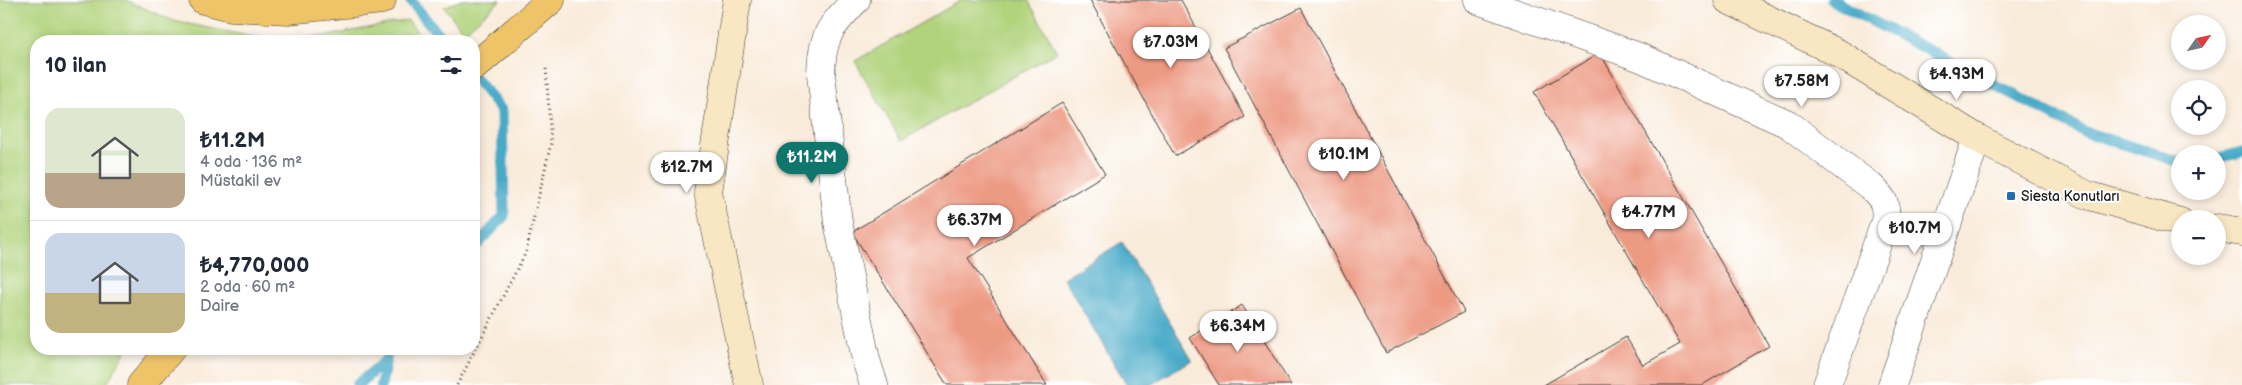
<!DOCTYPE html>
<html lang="tr">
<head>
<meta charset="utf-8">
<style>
	:root { --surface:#fff; --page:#f6f6f7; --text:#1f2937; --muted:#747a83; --line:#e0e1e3; --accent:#0f766e }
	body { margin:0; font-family:"Balsamiq Sans",sans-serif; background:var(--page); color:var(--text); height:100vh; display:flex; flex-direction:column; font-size:19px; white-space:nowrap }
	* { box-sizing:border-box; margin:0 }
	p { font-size:16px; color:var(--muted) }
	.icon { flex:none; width:28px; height:28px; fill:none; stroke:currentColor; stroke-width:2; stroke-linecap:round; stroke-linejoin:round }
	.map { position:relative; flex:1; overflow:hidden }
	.drawer { position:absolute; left:30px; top:35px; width:450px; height:320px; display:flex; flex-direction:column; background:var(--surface); border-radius:20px; box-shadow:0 2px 8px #0003 }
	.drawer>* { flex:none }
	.needle { width:32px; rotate:56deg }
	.fabs { position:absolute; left:2171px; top:15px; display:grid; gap:10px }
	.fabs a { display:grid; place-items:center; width:55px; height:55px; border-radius:50%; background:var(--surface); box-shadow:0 2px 8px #0003; font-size:25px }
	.price { position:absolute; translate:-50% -42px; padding:0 11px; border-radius:18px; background:#fff; color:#222; font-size:16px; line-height:32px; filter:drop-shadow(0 1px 2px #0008) }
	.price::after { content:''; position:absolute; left:50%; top:30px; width:15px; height:11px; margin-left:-8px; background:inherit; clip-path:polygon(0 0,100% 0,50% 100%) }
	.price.active { background:var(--accent); color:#fff }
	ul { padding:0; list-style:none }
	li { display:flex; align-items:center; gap:15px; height:125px; padding:0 15px }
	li+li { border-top:1px solid var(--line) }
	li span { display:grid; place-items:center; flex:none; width:140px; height:100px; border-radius:15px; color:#555 }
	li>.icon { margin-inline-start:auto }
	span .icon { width:60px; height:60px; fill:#fffc; stroke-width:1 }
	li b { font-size:21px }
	h2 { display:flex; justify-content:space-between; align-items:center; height:60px; padding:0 15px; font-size:21px }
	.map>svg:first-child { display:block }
</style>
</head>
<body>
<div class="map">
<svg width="2242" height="385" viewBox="0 0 2242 385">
	<rect width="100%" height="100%" fill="#fff"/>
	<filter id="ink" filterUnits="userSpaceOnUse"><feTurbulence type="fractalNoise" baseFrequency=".02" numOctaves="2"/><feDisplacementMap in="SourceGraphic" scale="10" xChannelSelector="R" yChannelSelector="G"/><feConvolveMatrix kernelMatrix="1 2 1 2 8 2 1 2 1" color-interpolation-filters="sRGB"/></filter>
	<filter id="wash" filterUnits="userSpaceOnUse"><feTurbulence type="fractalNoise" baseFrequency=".0096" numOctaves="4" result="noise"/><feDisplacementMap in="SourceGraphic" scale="20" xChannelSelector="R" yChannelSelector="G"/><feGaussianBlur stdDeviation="1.12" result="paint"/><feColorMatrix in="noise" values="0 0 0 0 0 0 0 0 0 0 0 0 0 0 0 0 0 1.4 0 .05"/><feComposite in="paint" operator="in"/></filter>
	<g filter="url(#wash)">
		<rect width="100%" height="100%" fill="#f9ebda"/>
		<!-- green -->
		<path fill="#b0d37c" stroke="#66784c" d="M0,0h125l49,21 80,16 73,-1 81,-16 16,21h-388v308h91l-21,36h-106z
			M461,0h40l-37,32 -20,-25z
			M962,0h66l29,52 -156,89 -46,-80z"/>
		<!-- water -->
		<path fill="#49aac8" stroke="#326372" d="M1122,242l70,118 -42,25h-23l-64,-107z"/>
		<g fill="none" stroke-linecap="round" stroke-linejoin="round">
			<!-- stream -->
			<path stroke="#49aac8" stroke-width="11" d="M410,0l34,41
				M1832,0l253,132 95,30
				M474,77l28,34 2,105 -30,32
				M2218,158l24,-6
				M357,385l29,-25
				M381,385l7,-36"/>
		</g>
		<g id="blocks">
			<!-- building -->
			<path fill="#ed9a83" d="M1090,0h91l64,117 -70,39z
				M1301,8l163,304 -78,41 -162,-305z
				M1600,53l169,293 -67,39h-158l82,-48 17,28 37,-21 -146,-252z
				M1062,103l43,71 -137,84 79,127h-100l-95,-153z
				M1242,305l49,80h-72l-29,-47z"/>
		</g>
	</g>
	<g filter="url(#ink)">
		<use href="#blocks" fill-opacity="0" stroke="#3d3b38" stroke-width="1"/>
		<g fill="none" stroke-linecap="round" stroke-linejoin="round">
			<defs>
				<path id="street" d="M856,0c-26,27 -34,35 -35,74l17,148 28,138 8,25
					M1478,0l161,57 149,67 82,62c14,13 17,18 15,36l-58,163
					M1892,385l85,-247"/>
				<path id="secondary" d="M737,0l-29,192 41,193
					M1728,0l108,52 141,86 110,57 93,27
					M2218,228l24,4"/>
				<path id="highway" d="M203,0l28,7 57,3 94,-10
					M474,67l77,-67
					M141,385l30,-36"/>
			</defs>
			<!-- street casing -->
			<use href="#street" stroke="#3d3b38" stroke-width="29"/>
			<!-- secondary casing -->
			<use href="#secondary" stroke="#3d3b38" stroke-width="29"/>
			<!-- highway casing -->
			<use href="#highway" stroke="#3d3b38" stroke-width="29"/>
			<!-- path -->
			<path stroke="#3d3b38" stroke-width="3" stroke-dasharray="1 4" stroke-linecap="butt" d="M457,385l69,-133 25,-109 -5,-76"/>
			<!-- street -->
			<use href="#street" stroke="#fff" stroke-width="28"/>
			<!-- secondary -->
			<use href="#secondary" stroke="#f9e7c3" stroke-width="28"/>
			<!-- highway -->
			<use href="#highway" stroke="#efc469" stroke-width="28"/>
		</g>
	</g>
	<!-- markers -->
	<rect fill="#1f6fb2" stroke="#fff" stroke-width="2" x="2006" y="191" width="10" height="10" rx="2.5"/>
	<g text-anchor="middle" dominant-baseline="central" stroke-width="4" stroke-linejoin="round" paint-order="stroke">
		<!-- poi labels -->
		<g font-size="14" fill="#1c1c1c" stroke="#fff" text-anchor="start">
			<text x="2021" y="196">Siesta Konutları</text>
		</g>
	</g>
</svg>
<div class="fabs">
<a><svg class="needle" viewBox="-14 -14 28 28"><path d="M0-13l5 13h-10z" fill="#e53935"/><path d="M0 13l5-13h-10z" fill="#747a83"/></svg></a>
<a><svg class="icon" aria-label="locate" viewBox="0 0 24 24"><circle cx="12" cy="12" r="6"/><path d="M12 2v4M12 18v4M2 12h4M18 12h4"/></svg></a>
<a>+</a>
<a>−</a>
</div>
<b class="price" style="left:1171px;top:69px">₺7.03M</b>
<b class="price" style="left:1957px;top:101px">₺4.93M</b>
<b class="price" style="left:1802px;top:108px">₺7.58M</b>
<b class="price" style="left:1344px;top:181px">₺10.1M</b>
<b class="price active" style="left:812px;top:184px">₺11.2M</b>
<b class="price" style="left:687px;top:194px">₺12.7M</b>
<b class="price" style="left:1649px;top:239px">₺4.77M</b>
<b class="price" style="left:975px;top:247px">₺6.37M</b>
<b class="price" style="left:1915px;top:255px">₺10.7M</b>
<b class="price" style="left:1238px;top:353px">₺6.34M</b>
<section class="drawer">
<h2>10 ilan<svg class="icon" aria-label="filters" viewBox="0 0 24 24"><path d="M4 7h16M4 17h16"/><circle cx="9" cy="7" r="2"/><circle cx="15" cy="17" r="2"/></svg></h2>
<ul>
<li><span style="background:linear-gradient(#dfe7d0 65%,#b9a48a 0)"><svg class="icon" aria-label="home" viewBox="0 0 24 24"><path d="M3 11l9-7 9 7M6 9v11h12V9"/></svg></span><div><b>₺11.2M</b><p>4 oda · 136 m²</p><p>Müstakil ev</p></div></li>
<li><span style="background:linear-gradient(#c9d6e8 60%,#c2b280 0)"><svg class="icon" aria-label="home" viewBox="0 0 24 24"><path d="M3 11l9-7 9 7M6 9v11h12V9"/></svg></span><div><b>₺4,770,000</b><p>2 oda · 60 m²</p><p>Daire</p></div></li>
</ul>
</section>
</div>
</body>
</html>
